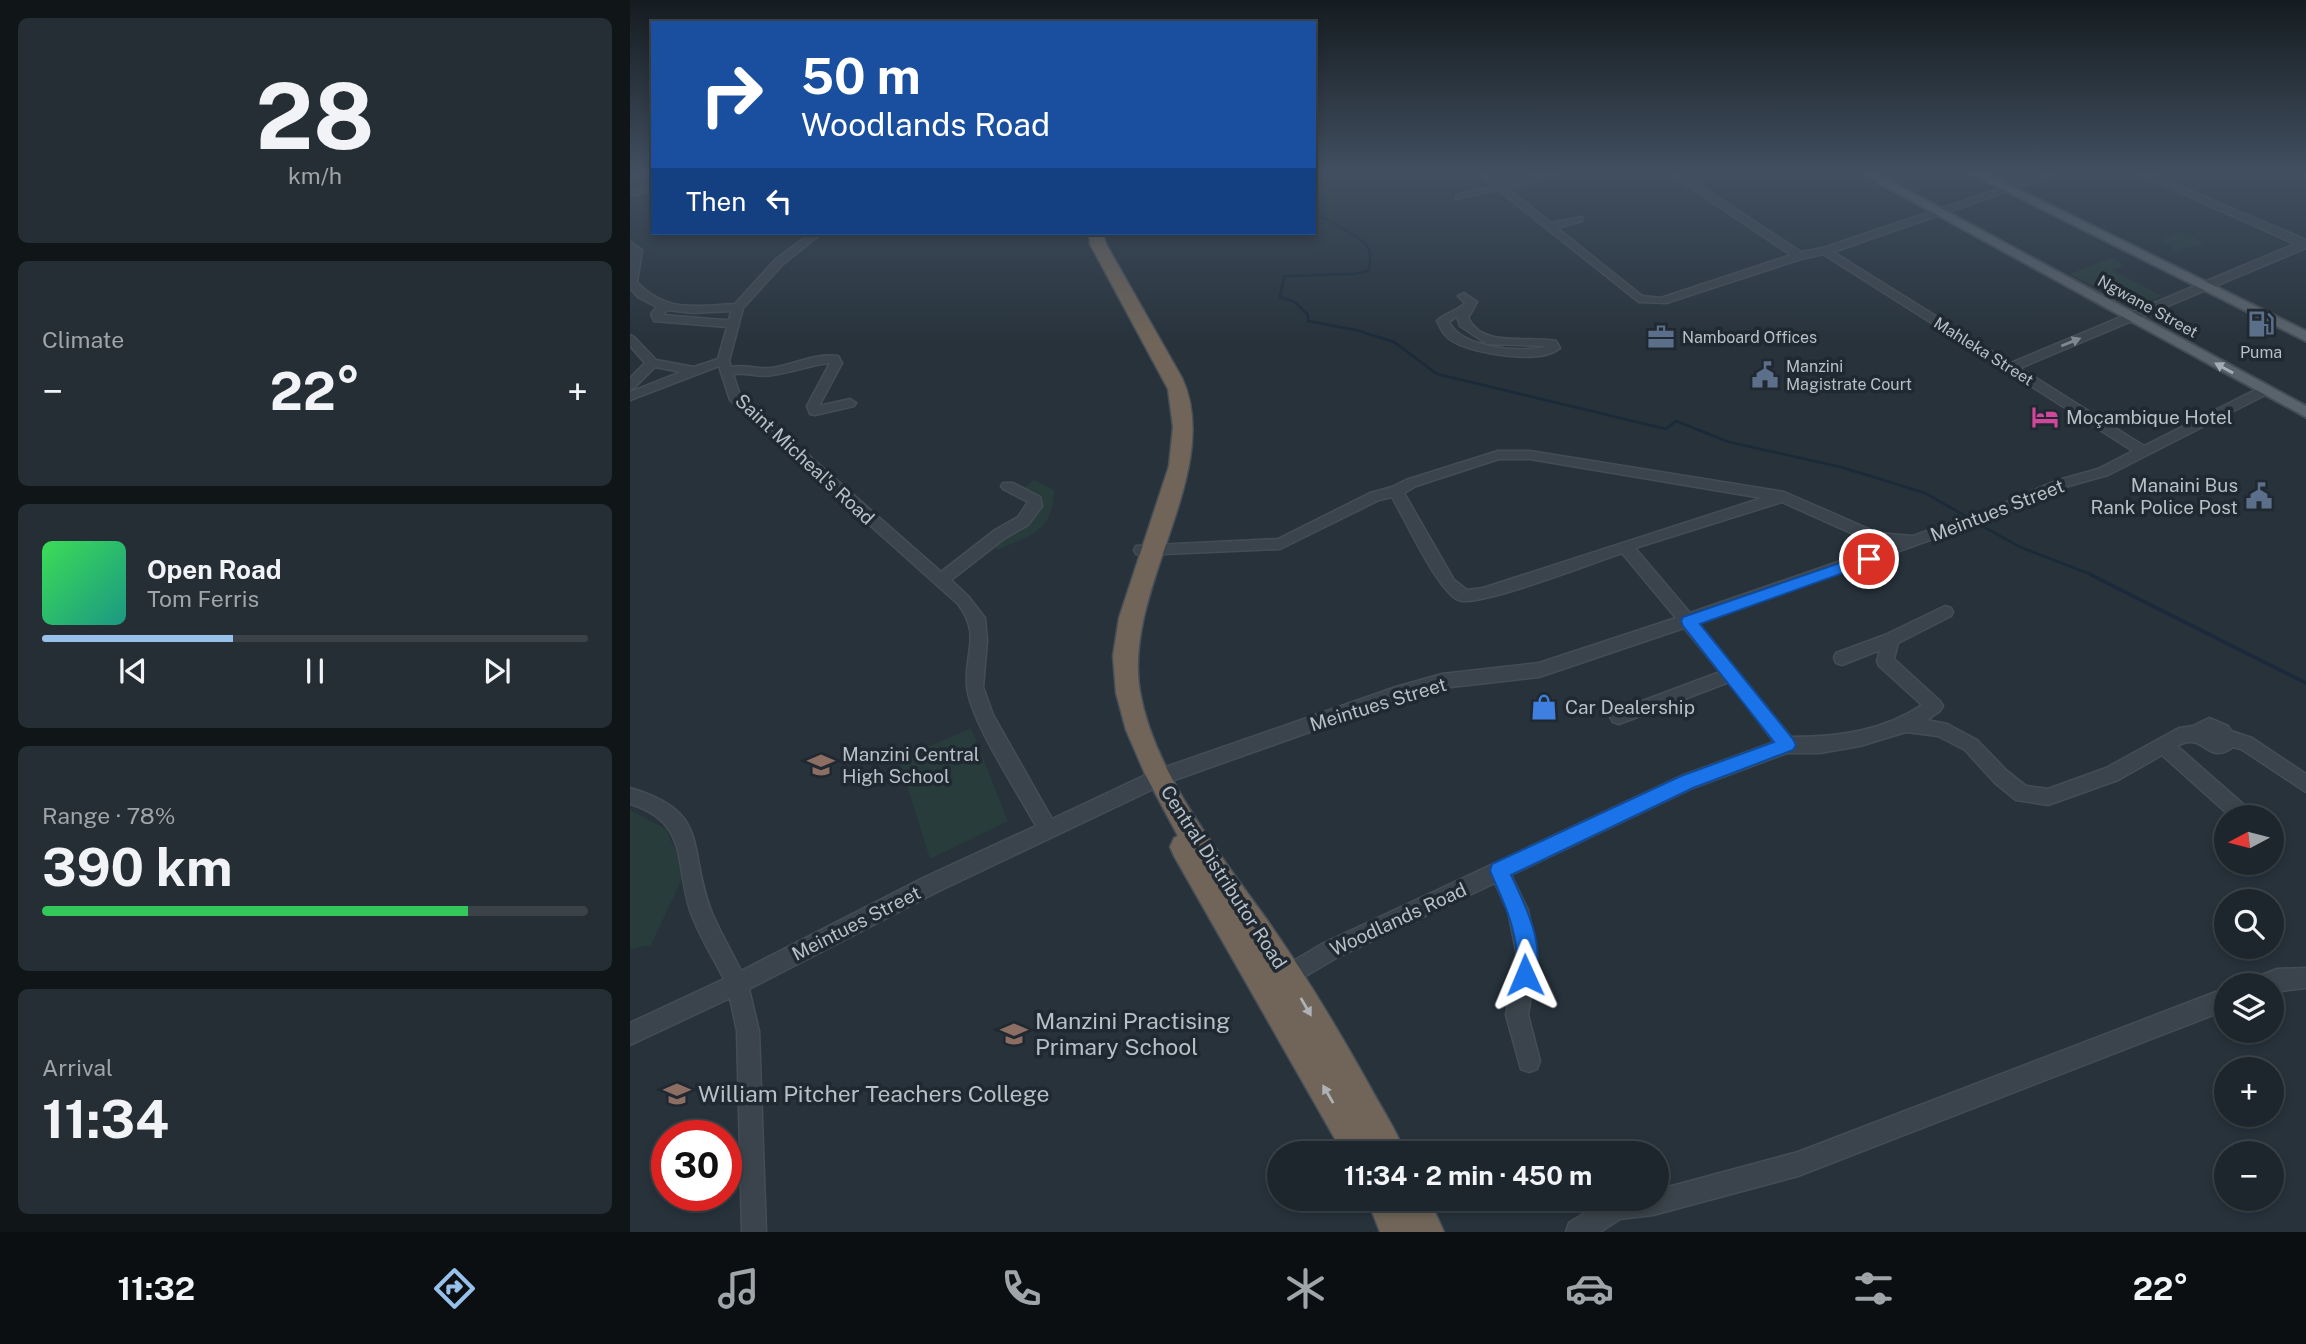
<!DOCTYPE html>
<meta charset="utf-8">
<style>
:root{--surface:#1d262c;--page:#252e34;--text:#f1f3f6;--muted:#a0a5a9;--line:#3b4348;--accent:#97c1eb}
body{margin:0;font-family:"Public Sans",sans-serif;background:var(--page);color:var(--text);height:100vh;display:flex;flex-direction:column;font-size:26px;white-space:nowrap}
*{box-sizing:border-box;margin:0}
p{font-size:23px;color:var(--muted)}
.icon{flex:none;width:38px;height:38px;fill:none;stroke:currentColor;stroke-width:2;stroke-linecap:round;stroke-linejoin:round}
.map{position:relative;flex:1;overflow:hidden}
.panel{display:flex;flex-direction:column;gap:18px;padding:18px;background:#101518;width:630px}
.panel>*{flex:none}
.top-card{position:absolute;left:21px;top:21px;width:665px;height:214px;border-radius:0px;box-shadow:0 4px 10px #0003,0 0 0 2px var(--line);background:#1a4fa0;color:#fff;overflow:hidden}
.needle{width:46px;rotate:263deg}
.buttons{position:absolute;left:1584px;top:805px;display:grid;gap:14px}
.buttons a{display:grid;place-items:center;width:70px;height:70px;border-radius:50%;background:var(--surface);box-shadow:0 4px 10px #0003,0 0 0 2px var(--line);font-size:35px}
.speed{position:absolute;left:21px;top:1120px;display:flex;gap:14px;font-size:35px;font-weight:700;text-align:center}
.speed>*{display:grid;place-content:center;width:91px;height:91px;border-radius:50%;background:var(--surface);box-shadow:0 4px 10px #0003,0 0 0 2px var(--line);line-height:1}
.speed .limit{border:10px solid #d22;background:#fff;color:#111}
.pin{position:absolute;display:grid;place-items:center;width:60px;height:60px;color:#fff;margin:-30px;border:4px solid #fff;border-radius:50%;box-shadow:0 2px 7px #0007}
.me{position:absolute;width:77px;margin:-38px;rotate:359deg;stroke-linejoin:round;filter:drop-shadow(0 0 5px #0008)}
.turn{display:flex;align-items:center;gap:24px;height:147px;padding:0 35px;font-size:32px}
.turn .icon{width:91px;height:91px;stroke-width:2.5}
.turn b{display:block;font-size:49px;line-height:60px}
.then{display:flex;align-items:center;height:66px;padding:0 35px;background:#0003;gap:14px;font-size:26px}
.big{font-size:52px;font-weight:700;line-height:1.1}
.panel .tile{flex:1;display:flex;flex-direction:column;justify-content:center;gap:10px;min-width:0;padding:0 24px;border-radius:10px;background:var(--page)}
.panel .dial{align-items:center;gap:0}
.dial b{font-size:91px;line-height:1}
.song{display:flex;align-items:center;gap:21px}
.cover{width:84px;height:84px;border-radius:10px;background:linear-gradient(135deg,hsl(130 70% 55%),hsl(170 70% 35%))}
.played{height:7px;border-radius:4px;background:linear-gradient(90deg,var(--accent) 35%,var(--line) 35%)}
.keys{display:flex;justify-content:space-around;direction:ltr}
.heat{display:flex;justify-content:space-between;align-items:center;font-size:38px;direction:ltr}
.charge{height:10px;border-radius:5px;background:linear-gradient(90deg,#34c759 78%,var(--line) 0)}
.trip{position:absolute;left:637px;top:1141px;width:402px;height:70px;border-radius:35px;background:var(--surface);box-shadow:0 4px 10px #0003,0 0 0 2px var(--line);font-weight:700;line-height:70px;text-align:center}
.dock{display:flex;height:112px;justify-content:space-around;align-items:center;background:#0c0f12;color:var(--muted)}
.dock .icon{width:49px;height:49px}
.dock .active{color:var(--accent)}
.dock b{font-size:32px;color:var(--text)}
main{display:flex;flex:1;min-height:0}
.map>svg:first-child{display:block}
.green{fill:#293c3c}
.lines{fill:none;stroke-linecap:round;stroke-linejoin:round}
.stream-far1{stroke:#1b2a38;stroke-width:2.5}
.stream{stroke:#1b2a38;stroke-width:3.5}
.minor-casing{stroke:#444d55;stroke-width:3}
.major-casing{stroke:#444d55;stroke-width:4}
.highway-casing{stroke:#464f57;stroke-width:3}
.minor{fill:#3b444c;fill-rule:evenodd}
.major{fill:#59636b;fill-rule:evenodd}
.highway{fill:#716559;fill-rule:evenodd}
.oneway{fill:#7f8890}
.oneway2{fill:#a4adb5}
.oneway3{fill:#acb2b6}
.route{fill:#1a73e8;stroke:#114b97;stroke-width:2}
.labels{text-anchor:middle;stroke-width:7;stroke-linejoin:round;paint-order:stroke}
.far-street-label{font-size:16px;fill:#b7bfc7;stroke:#202931}
.far-poi-label{font-size:16px;fill:#b7bfc7;stroke:#202931;text-anchor:start}
.poi-label{font-size:19px;fill:#b7bfc7;stroke:#202931;text-anchor:start}
.street-label{font-size:19px;fill:#b7bfc7;stroke:#202931}
.near-poi-label{font-size:23px;fill:#b7bfc7;stroke:#202931;text-anchor:start}
</style>
<main>
<section class="panel">
<div class="tile dial"><b>28</b><p>km/h</p></div>
<div class="tile"><p>Climate</p>
<div class="heat"><a>−</a><b class="big">22°</b><a>+</a></div>
</div>
<div class="tile">
<div class="song"><i class="cover"></i><div><b>Open Road</b><p>Tom Ferris</p></div></div>
<div class="played"></div>
<div class="keys"><svg class="icon" aria-label="previous" viewBox="0 0 24 24"><path d="M18 5L8 12l10 7zM5 5v14"/></svg><svg class="icon" aria-label="pause" viewBox="0 0 24 24"><path d="M8 5v14M16 5v14"/></svg><svg class="icon" aria-label="next" viewBox="0 0 24 24"><path d="M6 5l10 7-10 7zM19 5v14"/></svg></div>
</div>
<div class="tile"><p>Range · 78%</p><b class="big">390 km</b><div class="charge"></div></div>
<div class="tile"><p>Arrival</p><b class="big">11:34</b></div>
</section>
<div class="map">
<svg width="1676" height="1232" viewBox="0 0 1676 1232">
<rect width="100%" height="100%" fill="#27323b"/>
<path class="green" d="M 1552,231 L 1575,242 L 1543,254 L 1541,247 L 1530,240 Z
M 1481,258 L 1494,265 L 1482,270 L 1532,296 L 1502,307 L 1440,274 Z
M 404,480 L 424,490 C 423,533 401,534 368,550 L 363,545 L 410,512 L 406,495 L 394,488 Z
M 341,728 L 378,821 L 300,859 L 269,760 Z
M 0,810 L 36,829 L 55,872 L 21,945 L 0,949 Z"/>
<g class="lines">
<path class="stream-far1" d="M 684,215 C 693,216 734,239 738,248 C 742,256 740,263 738,271 L 723,274 L 654,276 L 650,297 L 665,302 L 678,315 L 678,321 L 726,330 L 764,342 L 807,374 L 1036,429 L 1046,421 L 1099,442 L 1211,467 L 1295,493 L 1339,518
M 1345,522 L 1390,547 L 1465,576"/>
<path class="stream" d="M 1461,575 L 1676,683"/>
<g class="minor-casing">
<path id="minor" d="M 23,171 L 23,174 L 0,178 L 0,172 Z
M 846,171 L 856,171 L 872,184 L 923,171 L 940,171 L 877,188 L 921,223 L 952,217 L 952,221 L 927,228 L 1012,296 L 1031,298 L 1161,255 L 1036,171 L 1047,171 L 1171,252 L 1193,248 L 1422,171 L 1436,171 L 1203,252 L 1381,363 L 1665,244 L 1502,171 L 1514,171 L 1676,240 L 1676,248 L 1390,368 L 1514,446 L 1631,387 L 1639,387 L 1639,393 L 1478,475 L 1435,487 L 1378,512 L 1068,623 L 1161,737 C 1208,737 1253,731 1292,705 L 1249,666 L 1247,661 L 1250,650 L 1212,665 L 1206,663 L 1204,658 L 1206,653 L 1255,635 L 1315,606 L 1321,608 L 1323,612 L 1321,616 L 1268,643 L 1264,659 L 1310,701 L 1313,706 L 1310,711 L 1297,720 L 1317,724 L 1347,740 L 1377,771 L 1396,786 L 1418,789 L 1476,768 L 1549,728 L 1563,726 L 1579,718 L 1598,726 L 1601,731 L 1622,738 L 1676,774 L 1676,792 L 1611,749 L 1603,747 C 1576,767 1575,730 1547,746 L 1621,811 L 1623,817 L 1601,817 L 1532,755 L 1488,780 L 1418,805 L 1386,800 L 1365,783 L 1335,750 L 1308,736 L 1276,732 L 1230,746 L 1190,753 L 1157,753 L 1063,788 L 881,875 L 898,910 L 907,956 L 898,1015 L 910,1061 L 907,1069 L 899,1072 L 891,1069 L 876,1015 L 887,956 L 878,911 L 865,883 L 706,958 L 664,983 L 657,986 L 650,983 L 647,976 L 650,969 L 692,944 L 1051,776 L 1144,742 L 1099,682 L 989,724 L 983,722 L 980,717 L 983,712 L 1090,672 L 1054,628 L 909,677 L 812,688 L 767,701 L 536,783 L 309,891 L 119,989 L 129,1031 L 136,1232 L 112,1232 L 107,1031 L 100,998 L 0,1045 L 0,1023 L 94,979 C 83,957 68,934 60,910 C 45,863 59,822 0,804 L 0,788 C 81,812 57,845 80,908 C 88,929 101,950 111,971 L 295,877 L 406,826 C 389,794 339,719 337,686 C 334,652 352,636 328,604 L 100,400 L 89,366 L 0,400 L 0,392 L 51,372 L 25,367 L 4,388 L 0,389 L 0,378 L 15,363 L 0,346 L 0,335 L 4,337 L 26,360 L 64,367 L 88,359 L 97,327 L 24,321 L 21,314 L 27,307 L 8,297 L 0,288 L 0,242 L 12,250 L 7,282 C 36,313 66,306 105,304 L 145,260 L 181,233 L 192,233 L 153,264 L 113,308 L 99,361 L 101,367 C 116,364 127,370 141,368 C 164,365 184,353 208,356 L 212,363 L 189,406 L 220,399 L 226,403 L 224,406 L 185,415 L 180,414 L 177,406 L 200,363 C 180,365 163,372 143,375 C 129,378 117,372 103,374 L 110,395 L 311,572 L 365,530 L 388,517 L 398,502 L 373,489 L 371,486 L 373,483 L 383,483 L 410,497 L 412,506 L 398,525 L 375,538 L 321,580 L 338,596 L 355,618 L 357,641 L 353,687 L 363,715 L 422,819 L 524,771 L 766,687 L 812,674 L 909,663 L 1046,618 L 992,553 C 968,561 845,609 828,600 C 806,588 776,521 762,497 L 749,500 L 650,549 L 511,555 L 506,554 L 504,550 L 506,546 L 648,539 L 740,493 L 762,487 L 776,480 L 868,451 L 900,451 L 1154,492 L 1248,533 L 1283,536 L 1368,506 L 1425,481 L 1468,469 L 1503,451 L 1193,254 L 1171,259 L 1036,303 L 1009,302 L 868,190 L 826,199 L 826,195 L 863,186 ZM 37,310 L 63,313 L 101,311 L 99,320 L 93,320 L 33,315 ZM 869,459 L 900,459 L 1132,498 L 853,588 L 837,590 L 824,580 L 774,493 L 786,486 ZM 1152,502 L 1241,542 L 1260,544 L 1060,613 L 1005,548 Z
M 1665,171 L 1676,171 L 1676,177 Z
M 23,185 L 23,191 L 0,196 L 0,190 Z
M 834,293 L 847,302 L 838,318 C 853,349 899,335 926,341 L 930,348 C 910,365 846,354 824,342 C 815,337 811,330 807,321 C 815,313 828,311 835,303 L 828,296 ZM 827,316 L 830,326 L 857,344 L 917,346 C 892,354 831,348 819,322 Z
M 1676,968 L 1676,988 L 1642,992 L 1642,985 L 1620,985 L 1624,978 L 1647,969 Z
M 1596,988 L 1596,1010 L 1168,1176 L 1023,1215 L 990,1219 L 970,1232 L 936,1232 L 939,1223 L 977,1199 L 1027,1199 L 1027,1190 L 1168,1152 Z"/>
</g>
<g class="major-casing">
<path id="major" d="M 1227,171 L 1242,171 L 1676,406 L 1676,417 Z
M 1336,171 L 1351,171 L 1676,331 L 1676,341 Z"/>
</g>
<g class="highway-casing">
<path id="highway" d="M 459,233 L 473,233 L 476,244 L 552,378 C 595,471 492,589 510,692 C 524,771 586,849 632,913 C 671,967 705,1024 738,1083 C 750,1106 766,1129 775,1153 L 713,1153 L 544,856 L 540,847 L 544,838 L 548,836 L 515,774 L 496,730 L 486,693 L 483,656 L 489,618 L 539,466 L 543,427 L 538,389 L 460,244 Z
M 737,1199 L 799,1199 L 814,1232 L 750,1232 Z"/>
</g>
<use href="#minor" class="minor"/>
<use href="#major" class="major"/>
<use href="#highway" class="highway"/>
</g>
<defs><path id="oneway-solid" d="M-6-.8H1V-3.2L6.5 0L1 3.2V.8H-6Z" transform="scale(1.75)"/></defs>
<use class="oneway" href="#oneway-solid" transform="translate(1441 342) rotate(-22)"/>
<use class="oneway2" href="#oneway-solid" transform="translate(1594 368) rotate(-151)"/>
<g class="oneway3">
<use href="#oneway-solid" transform="translate(676 1007) rotate(60)"/>
<use href="#oneway-solid" transform="translate(698 1094) rotate(-120)"/>
</g>
<linearGradient id="sky" x2="0" y2="1"><stop stop-color="#151c20"/><stop offset="0.5" stop-color="#414f60"/><stop offset="1" stop-color="#414f60" stop-opacity="0"/></linearGradient>
<rect width="1676" height="344" fill="url(#sky)"/>
<path class="route" d="M 1239,553 L 1247,559 L 1244,562 L 1070,624 L 1163,739 L 1166,745 L 1163,750 L 1063,788 L 881,875 C 896,906 917,948 903,982 L 895,985 L 888,982 C 884,972 887,965 887,955 C 885,925 872,898 860,871 L 862,864 L 1051,776 L 1144,742 L 1053,626 L 1051,621 L 1053,617 Z"/>
<defs>
<g id="fuel-bare" transform="scale(2.1)"><path d="M-5.5-6h7V0h2V4h1.3V-2.5L3-4.5l.8-.8L6-3V5H2.5V1h-1V6h-7ZM-4.2-4.7v3.2H.2V-4.7Z" fill="#5c6f8a" stroke="#202931" stroke-width="2.5" paint-order="stroke"/></g>
<g id="office-bare" transform="scale(2.1)"><path d="M-6-3h4V-5.5h4V-3h4V5H-6ZM-1-4.5V-3h2v-1.5ZM-6 0V1H6V0Z" fill="#5c6f8a" stroke="#202931" stroke-width="2.5" paint-order="stroke"/></g>
<g id="civic-bare" transform="scale(2.1)"><path d="M-.6-6.5H3V-4.5H.6V-3L4-1V1h2V6H-6V1h2V-1L-.6-3ZM-1.2 2.5V6h2.4V2.5Z" fill="#5c6f8a" stroke="#202931" stroke-width="2.5" paint-order="stroke"/></g>
<g id="hotel-bare" transform="scale(2.1)"><path d="M-6-4.5h1.5V1H6V5H4.5V3h-9V5H-6ZM-4 0a1.8 1.8 0 1 1 3.6 0ZM.5 0V-2.5h3Q6-2.5 6 0Z" fill="#d1479c" stroke="#202931" stroke-width="2.5" paint-order="stroke"/></g>
<g id="shop-bare" transform="scale(2.1)"><path d="M-5-2.5h2.3a2.7 3.5 0 0 1 5.4 0H5L5.5 6h-11ZM-1.5-2.5h3a1.5 2.3 0 0 0-3 0Z" fill="#3f7fe0" stroke="#202931" stroke-width="2.5" paint-order="stroke"/></g>
<g id="school-bare" transform="scale(2.1)"><path d="M0-5L7-2L0 1L-7-2ZM-4 1L0 2.5L4 1V4Q0 6-4 4Z" fill="#8d6e63" stroke="#202931" stroke-width="2.5" paint-order="stroke"/></g>
</defs>
<g fill-rule="evenodd">
<use href="#fuel-bare" x="1631" y="324"/>
<use href="#office-bare" x="1031" y="337"/>
<use href="#civic-bare" x="1135" y="375"/>
<use href="#hotel-bare" x="1415" y="417"/>
<use href="#civic-bare" x="1629" y="496"/>
<use href="#shop-bare" x="914" y="707"/>
<use href="#school-bare" x="191" y="765"/>
<use href="#school-bare" x="384" y="1034"/>
<use href="#school-bare" x="47" y="1094"/>
</g>
<g class="labels">
<g class="far-street-label">
<text transform="translate(1518 306) rotate(29)" y="6">Ngwane Street</text>
<text transform="translate(1354 351) rotate(32)" y="6">Mahleka Street</text>
</g>
<g class="far-poi-label">
<text x="1052" y="343">Namboard Offices</text>
<text x="1631" y="358" text-anchor="middle">Puma</text>
<text x="1156" y="372">Manzini<tspan x="1156" dy="18">Magistrate Court</tspan></text>
</g>
<g class="poi-label">
<text x="1436" y="424">Moçambique Hotel</text>
<text x="1608" y="492" text-anchor="end">Manaini Bus<tspan x="1608" dy="22">Rank Police Post</tspan></text>
<text x="935" y="714">Car Dealership</text>
<text x="212" y="761">Manzini Central<tspan x="212" dy="22">High School</tspan></text>
</g>
<g class="street-label">
<text transform="translate(175 459) rotate(43)" y="7">Saint Micheal's Road</text>
<text transform="translate(1367 510) rotate(-21)" y="7">Meintues Street</text>
<text transform="translate(748 704) rotate(-17)" y="7">Meintues Street</text>
<text transform="translate(594 877) rotate(57)" y="7">Central Distributor Road</text>
<text transform="translate(768 919) rotate(-25)" y="7">Woodlands Road</text>
<text transform="translate(226 923) rotate(-27)" y="7">Meintues Street</text>
</g>
<g class="near-poi-label">
<text x="405" y="1029">Manzini Practising<tspan x="405" dy="26">Primary School</tspan></text>
<text x="68" y="1102">William Pitcher Teachers College</text>
</g>
</g>
</svg>
<div class="buttons">
<a><svg class="needle" viewBox="-14 -14 28 28"><path d="M0-13l5 13h-10z" fill="#e53935"/><path d="M0 13l5-13h-10z" fill="#a0a5a9"/></svg></a>
<a><svg class="icon" aria-label="search" viewBox="0 0 24 24"><circle cx="10" cy="10" r="6"/><path d="M15 15l6 6"/></svg></a>
<a><svg class="icon" aria-label="layers" viewBox="0 0 24 24"><path d="M12 4l9 5-9 5-9-5zM3 14l9 5 9-5"/></svg></a>
<a>+</a>
<a>−</a>
</div>
<div class="speed"><div class="limit">30</div></div>
<div class="pin" style="left:1239px;top:559px;background:#d93025"><svg class="icon" aria-label="arrive" viewBox="0 0 24 24"><path d="M6 21V4h12l-3 4 3 4H6"/></svg></div>
<svg class="me" style="left:895px;top:975px" viewBox="-20 -20 40 40"><path d="M0-17L14 15 0 8-14 15z" fill="#1a73e8" stroke="#fff" stroke-width="4"/></svg>
<div class="trip">11:34 · 2 min · 450 m</div>
<div class="top-card">
<div class="turn"><svg class="icon" aria-label="right" viewBox="0 0 24 24"><path d="M7 20v-9h11M14 6l5 5-5 5"/></svg><div><b>50 m</b>Woodlands Road</div></div>
<div class="then">Then<svg class="icon" aria-label="left" viewBox="0 0 24 24"><path d="M17 20v-9H6M10 6l-5 5 5 5"/></svg></div>
</div>
</div>
</main>
<nav class="dock">
<b>11:32</b>
<svg class="icon active" aria-label="directions" viewBox="0 0 24 24"><path d="M12 3l9 9-9 9-9-9zM9 14v-3h6M13 9l2 2-2 2"/></svg>
<svg class="icon" aria-label="music" viewBox="0 0 24 24"><path d="M9 18V5l10-2v13"/><circle cx="6" cy="18" r="3"/><circle cx="16" cy="16" r="3"/></svg>
<svg class="icon" aria-label="phone" viewBox="0 0 24 24"><path d="M5 4h4l2 5-3 2q2 4 5 5l2-3 5 2v4C11 20 4 13 5 4z"/></svg>
<svg class="icon" aria-label="climate" viewBox="0 0 24 24"><path d="M12 3v18M4 7l16 10M4 17L20 7"/></svg>
<svg class="icon" aria-label="car" viewBox="0 0 24 24"><path d="M5 17H2v-5l4-1 3-4h7l3 4 3 1v5h-3M9 17h6M6 11h13"/><circle cx="7" cy="17" r="2"/><circle cx="17" cy="17" r="2"/></svg>
<svg class="icon" aria-label="filters" viewBox="0 0 24 24"><path d="M4 7h16M4 17h16"/><circle cx="9" cy="7" r="2"/><circle cx="15" cy="17" r="2"/></svg>
<b>22°</b>
</nav>
